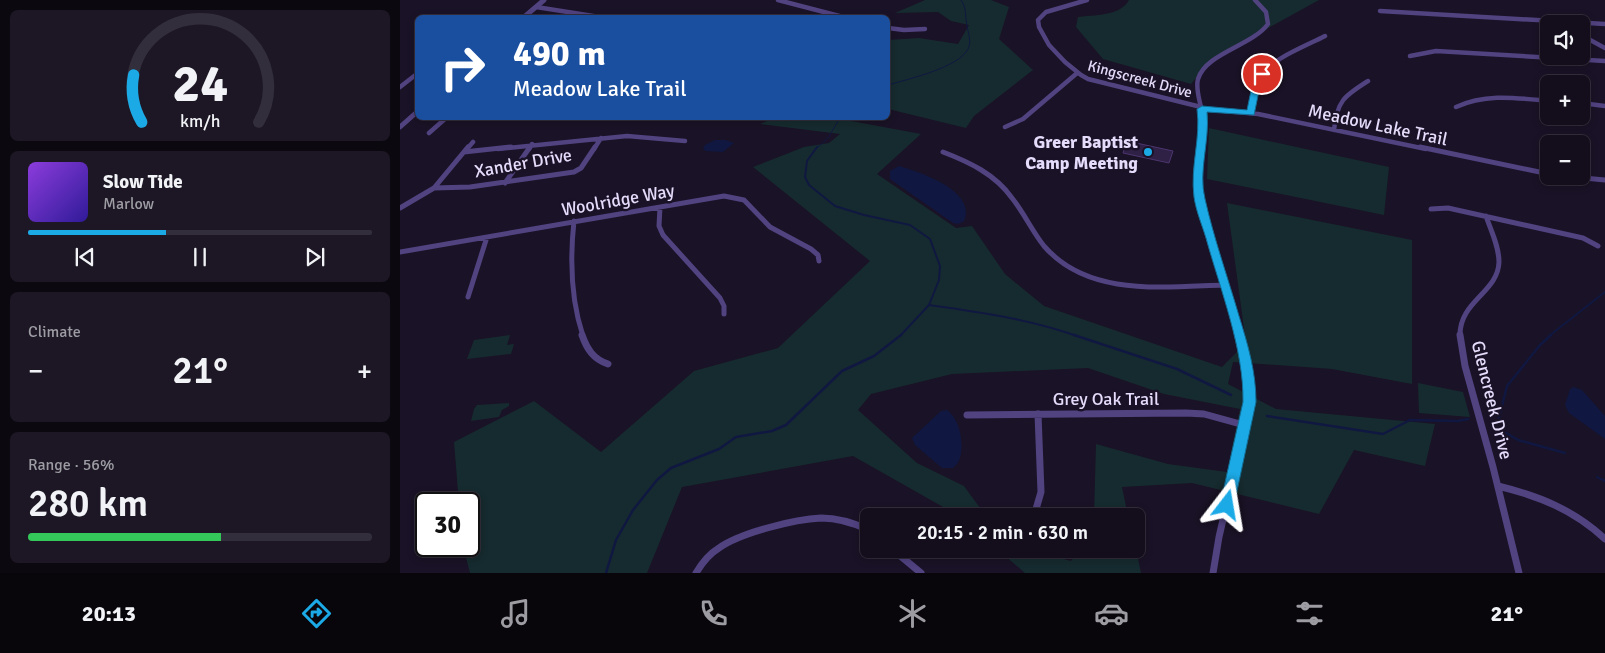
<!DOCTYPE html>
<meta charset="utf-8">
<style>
:root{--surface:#140e1c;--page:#1d1725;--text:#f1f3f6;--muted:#9d9ca3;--line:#332e3b;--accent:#1caae7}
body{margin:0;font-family:Signika,sans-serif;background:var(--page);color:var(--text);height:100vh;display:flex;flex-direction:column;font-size:19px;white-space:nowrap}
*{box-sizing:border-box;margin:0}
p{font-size:16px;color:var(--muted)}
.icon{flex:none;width:28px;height:28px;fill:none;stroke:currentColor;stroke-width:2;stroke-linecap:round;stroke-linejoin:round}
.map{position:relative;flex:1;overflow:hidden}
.side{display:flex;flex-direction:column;gap:10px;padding:10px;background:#0b080f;width:400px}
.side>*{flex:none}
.hud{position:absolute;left:15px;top:15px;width:475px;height:105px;border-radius:8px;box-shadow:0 2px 8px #0003,0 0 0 1px var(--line);background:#1a4fa0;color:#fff;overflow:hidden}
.buttons{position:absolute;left:1140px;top:15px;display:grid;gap:10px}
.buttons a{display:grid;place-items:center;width:50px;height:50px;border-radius:8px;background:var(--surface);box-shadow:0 2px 8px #0003,0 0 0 1px var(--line);font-size:25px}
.speed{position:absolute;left:15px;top:492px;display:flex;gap:10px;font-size:25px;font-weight:700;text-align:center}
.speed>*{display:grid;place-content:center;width:65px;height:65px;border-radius:50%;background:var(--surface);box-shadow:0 2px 8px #0003,0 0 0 1px var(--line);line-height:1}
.speed .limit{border:2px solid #111;border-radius:8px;background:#fff;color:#111}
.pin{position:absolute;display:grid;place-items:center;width:42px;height:42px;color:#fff;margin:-21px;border:2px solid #fff;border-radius:50%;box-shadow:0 1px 5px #0007}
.me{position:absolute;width:55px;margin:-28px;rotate:14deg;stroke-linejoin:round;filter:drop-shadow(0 0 4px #0008)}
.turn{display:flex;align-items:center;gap:18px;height:105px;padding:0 15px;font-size:22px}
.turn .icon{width:65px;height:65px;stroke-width:2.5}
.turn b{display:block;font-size:35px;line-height:42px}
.big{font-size:38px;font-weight:600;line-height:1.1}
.side .widget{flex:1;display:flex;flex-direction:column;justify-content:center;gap:8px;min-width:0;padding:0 18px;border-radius:8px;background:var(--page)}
.side .dial{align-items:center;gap:0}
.dial svg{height:130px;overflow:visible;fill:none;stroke:var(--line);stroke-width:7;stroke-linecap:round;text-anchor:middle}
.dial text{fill:var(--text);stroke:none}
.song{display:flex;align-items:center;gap:15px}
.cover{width:60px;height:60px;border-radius:8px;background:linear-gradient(135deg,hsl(270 70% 55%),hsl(250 70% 35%))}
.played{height:5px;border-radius:2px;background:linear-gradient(90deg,var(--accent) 40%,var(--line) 40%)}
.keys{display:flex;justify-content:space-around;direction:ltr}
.heat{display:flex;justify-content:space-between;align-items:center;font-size:28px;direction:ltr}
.charge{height:8px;border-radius:4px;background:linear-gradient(90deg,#34c759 56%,var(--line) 0)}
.trip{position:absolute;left:460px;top:508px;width:285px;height:50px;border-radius:8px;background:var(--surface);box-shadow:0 2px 8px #0003,0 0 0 1px var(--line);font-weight:600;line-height:50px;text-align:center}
.tab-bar{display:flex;height:80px;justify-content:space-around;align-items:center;background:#08060b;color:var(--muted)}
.tab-bar .icon{width:35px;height:35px}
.tab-bar .on{color:var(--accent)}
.tab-bar b{font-size:22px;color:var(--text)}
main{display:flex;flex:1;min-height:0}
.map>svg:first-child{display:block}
.green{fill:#162b2f}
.water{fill:#101841}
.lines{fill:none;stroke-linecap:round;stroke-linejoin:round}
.stream-far2{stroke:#101841;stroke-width:1}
.stream-far1{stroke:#101841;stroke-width:2}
.stream{stroke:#101841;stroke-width:2.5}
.building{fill:#2f2045;stroke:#4c356f}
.minor-far2{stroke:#514280;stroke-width:4.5}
.minor-far1{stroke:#514280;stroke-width:5}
.minor{stroke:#514280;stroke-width:7}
.tertiary{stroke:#514280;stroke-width:5}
.route{fill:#1caae7;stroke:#126e96}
.poi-dot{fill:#1caae7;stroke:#1a1226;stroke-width:2}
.labels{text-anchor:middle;stroke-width:5;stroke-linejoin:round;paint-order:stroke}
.far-street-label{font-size:15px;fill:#e5dbfb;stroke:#1a1226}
.street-label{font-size:18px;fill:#e5dbfb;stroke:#1a1226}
.poi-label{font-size:18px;font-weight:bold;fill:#e5dbfb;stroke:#1a1226;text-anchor:end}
</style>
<main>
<section class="side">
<div class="widget dial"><svg viewBox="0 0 100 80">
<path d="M14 69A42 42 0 1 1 86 69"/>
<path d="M14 69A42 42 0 0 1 9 40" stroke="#1caae7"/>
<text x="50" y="56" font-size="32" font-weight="700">24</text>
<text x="50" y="72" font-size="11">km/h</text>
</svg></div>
<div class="widget">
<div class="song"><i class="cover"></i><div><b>Slow Tide</b><p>Marlow</p></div></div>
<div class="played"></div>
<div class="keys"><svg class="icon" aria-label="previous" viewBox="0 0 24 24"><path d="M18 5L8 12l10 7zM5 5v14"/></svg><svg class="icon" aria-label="pause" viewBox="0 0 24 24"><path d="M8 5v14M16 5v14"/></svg><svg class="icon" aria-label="next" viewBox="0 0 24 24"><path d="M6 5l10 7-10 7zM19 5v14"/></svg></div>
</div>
<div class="widget"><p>Climate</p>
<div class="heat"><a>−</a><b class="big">21°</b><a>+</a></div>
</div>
<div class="widget"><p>Range · 56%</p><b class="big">280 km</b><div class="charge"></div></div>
</section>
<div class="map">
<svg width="1205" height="573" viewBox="0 0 1205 573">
<rect width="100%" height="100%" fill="#1a1226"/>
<path class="green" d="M 525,0 L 591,0 L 609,7 L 599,39 L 633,70 L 574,116 L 566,128 L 488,109 L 488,40 L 519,38 L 558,44 L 569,25 L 551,21 L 538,12 L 495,13 Z
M 729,0 L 919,0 L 812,59 L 791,84 L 703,59 L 676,27 L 678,17 C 693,15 721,16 729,0 Z
M 374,118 L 435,118 L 521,134 L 477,174 L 556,228 L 572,226 L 605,274 L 644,306 L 822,367 L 846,343 L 827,203 L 1012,240 L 1012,384 L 932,369 L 833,362 L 828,384 L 876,409 L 1035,424 L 1025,466 L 954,450 L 919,514 L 792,483 L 722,487 L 728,516 L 694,516 L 696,444 L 768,464 L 827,472 L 840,409 L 764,394 L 688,368 L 552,374 L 471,394 L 458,410 L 517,463 L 564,486 L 586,516 L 559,516 L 453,456 L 282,487 L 247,573 L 70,573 L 63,546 L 69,546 L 69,504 L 59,504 L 54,442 L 134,401 L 201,452 L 294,371 L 378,348 L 470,261 L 353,167 L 404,147 L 429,143 L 440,134 L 360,124 Z
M 809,128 L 989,167 L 984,215 L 807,179 Z
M 110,335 L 107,345 L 114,344 L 111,354 L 67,359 L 74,340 Z
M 1018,383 L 1063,392 L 1070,417 L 1019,413 Z
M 109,403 L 109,406 L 102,410 L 99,417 L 71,421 L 74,409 L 77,405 Z
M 597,549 L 627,549 L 671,561 L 679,549 L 736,549 L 741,573 L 625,573 Z"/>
<path class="water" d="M 315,140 L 325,140 L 334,143 L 323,152 L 306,151 L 303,149 L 305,145 Z
M 499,166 C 520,172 577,191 564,221 L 558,224 L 553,223 L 490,179 L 490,171 Z
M 1174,387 L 1182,390 L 1205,416 L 1205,439 L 1169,413 L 1165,405 L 1170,389 Z
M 547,410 C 560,419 564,443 560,458 C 559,462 556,465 553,468 L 542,468 L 515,445 L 512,438 L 541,411 Z"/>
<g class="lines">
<path class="stream-far2" d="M 488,85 C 508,79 558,68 568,49 C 572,42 568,33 567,26 C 565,17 567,8 561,0
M 416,149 L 428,138 L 440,118"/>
<path class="stream-far1" d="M 417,147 L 407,161 L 405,177 L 409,185 L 435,206 L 464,215 L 510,225 L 530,239 L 540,266 L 539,280 L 529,305 L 500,336
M 529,305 C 579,312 629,319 677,336
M 1149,336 L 1205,292"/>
<path class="stream" d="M 674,335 L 777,369 L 831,395
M 867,416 L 983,434 L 1010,420 L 1058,421 L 1068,419
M 1091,424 L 1118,440 L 1165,453
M 1095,426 L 1098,422 L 1107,386 L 1140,345 L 1151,335
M 1197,477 L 1205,481
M 206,573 L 216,540 L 233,510 L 257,480 L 271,468 L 319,449 L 336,437 L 372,431 L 386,425 L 442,371 L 474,356 L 501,335"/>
</g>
<path class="building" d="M 727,141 L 773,151 L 769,163 L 723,153 Z"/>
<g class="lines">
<path class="minor-far2" d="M 378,0 L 447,18
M 687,0 L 646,12 L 638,20 L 639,27 L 649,45 L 665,62 L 681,75 L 688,79 L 801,107
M 136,7 L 206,18
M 980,11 L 1205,24
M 488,28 L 504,30 L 525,29
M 1181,35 L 1205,48
M 1010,56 L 1036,51 L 1205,61
M 0,87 L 18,73
M 1143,100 L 1149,109
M 1181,103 L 1205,106
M 1056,107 C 1086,93 1117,98 1149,101
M 802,109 L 858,114 L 1026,149
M 851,113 C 853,102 853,88 859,78 C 870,59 906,46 925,36
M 1154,116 L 1156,121
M 605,127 L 623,119 L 676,74
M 934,130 C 937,101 944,96 968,81
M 29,133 L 46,118
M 67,149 L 73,142
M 98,149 L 227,136 L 285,141
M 129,149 L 132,144
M 194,149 L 201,138
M 801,149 C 803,137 804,125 802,113 C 801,103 795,90 798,79 C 806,53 852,46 868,24 L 866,12 L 855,0"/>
<path class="minor-far1" d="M 801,147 C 800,162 797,176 799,190 C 803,240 828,288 840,336
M 1020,147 L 1149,174
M 64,152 L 111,147
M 543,152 C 569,162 595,174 612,198 C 624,213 632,231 644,246 C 688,297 763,287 824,285
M 1163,176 L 1205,180
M 105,183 L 130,147
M 34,188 L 70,187 L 174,172 L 181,168 L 195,147
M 260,207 L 259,226 L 263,235 L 320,298 L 324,306 L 324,314
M 0,208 L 34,188 L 68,147
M 1031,209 L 1048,208 L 1183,238 L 1198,246
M 174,221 C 170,258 171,300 183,336
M 0,252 L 324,196 L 344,200 L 370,227 L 411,249 L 418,255 L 419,261
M 68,297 L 87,237
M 1060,336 C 1059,301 1098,293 1099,262 C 1099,246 1091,231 1086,216"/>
<path class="minor" d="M 182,335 C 187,349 193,359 208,364
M 1060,335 L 1065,366 L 1093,467 L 1119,573
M 567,415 L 786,413 L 804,414 L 844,425
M 1098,486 C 1139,496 1174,510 1205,539
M 634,516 L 641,492 L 638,414
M 492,549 L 521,573
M 296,573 C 302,563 309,554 319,548 C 340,533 395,519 421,518 C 438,518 454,523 469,530
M 813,573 L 819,537 L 850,402 L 848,376 L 840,335"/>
<path class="tertiary" d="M 123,18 L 144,0
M 0,127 L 18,111"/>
</g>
<path class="route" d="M 859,72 L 866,74 L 860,86 L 854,115 L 807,112 C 810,141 798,171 805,199 C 814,239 828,278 839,316 C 848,345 856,372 856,402 L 834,505 L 832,510 L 827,512 L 822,510 L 820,505 L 843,402 C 844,349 820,289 806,238 C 802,225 796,211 794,197 C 790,167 801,138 797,109 L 802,106 L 847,110 L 852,86 Z"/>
<circle class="poi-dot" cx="748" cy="152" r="5"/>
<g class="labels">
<g class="far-street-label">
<text transform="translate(740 79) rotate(15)" y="5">Kingscreek Drive</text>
</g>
<g class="street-label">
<text transform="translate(978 125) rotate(12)" y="6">Meadow Lake Trail</text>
<text transform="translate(123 163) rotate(-10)" y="6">Xander Drive</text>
<text transform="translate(218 200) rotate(-10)" y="6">Woolridge Way</text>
<text x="706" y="405">Grey Oak Trail</text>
<text transform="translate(1092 400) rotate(76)" y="6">Glencreek Drive</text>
</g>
<g class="poi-label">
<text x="738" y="148">Greer Baptist<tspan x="738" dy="21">Camp Meeting</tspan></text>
</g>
</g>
</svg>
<div class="buttons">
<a><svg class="icon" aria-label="sound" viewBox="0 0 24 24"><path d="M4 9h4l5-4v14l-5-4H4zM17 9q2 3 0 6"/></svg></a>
<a>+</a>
<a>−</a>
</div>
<div class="speed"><div class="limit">30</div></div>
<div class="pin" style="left:862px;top:74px;background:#d93025"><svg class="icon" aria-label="arrive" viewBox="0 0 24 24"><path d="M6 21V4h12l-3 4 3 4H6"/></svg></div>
<svg class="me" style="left:827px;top:505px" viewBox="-20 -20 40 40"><path d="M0-17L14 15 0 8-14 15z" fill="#1caae7" stroke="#fff" stroke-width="4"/></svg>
<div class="trip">20:15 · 2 min · 630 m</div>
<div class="hud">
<div class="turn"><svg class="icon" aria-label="right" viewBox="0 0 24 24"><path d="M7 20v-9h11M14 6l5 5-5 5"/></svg><div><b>490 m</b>Meadow Lake Trail</div></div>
</div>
</div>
</main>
<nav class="tab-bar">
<b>20:13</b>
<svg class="icon on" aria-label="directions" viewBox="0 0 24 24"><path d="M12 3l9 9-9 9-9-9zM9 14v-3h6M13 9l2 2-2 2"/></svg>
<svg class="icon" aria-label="music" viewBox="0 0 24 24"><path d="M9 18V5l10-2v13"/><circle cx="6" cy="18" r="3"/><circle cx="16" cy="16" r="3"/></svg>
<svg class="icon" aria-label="phone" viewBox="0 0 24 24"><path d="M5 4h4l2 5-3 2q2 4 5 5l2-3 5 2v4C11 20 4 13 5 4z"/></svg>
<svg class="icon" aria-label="climate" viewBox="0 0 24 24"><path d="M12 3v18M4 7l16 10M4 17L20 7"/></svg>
<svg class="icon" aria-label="car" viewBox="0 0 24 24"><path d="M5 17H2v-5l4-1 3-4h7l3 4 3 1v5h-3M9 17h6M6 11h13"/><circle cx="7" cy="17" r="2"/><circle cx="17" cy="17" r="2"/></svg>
<svg class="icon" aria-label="filters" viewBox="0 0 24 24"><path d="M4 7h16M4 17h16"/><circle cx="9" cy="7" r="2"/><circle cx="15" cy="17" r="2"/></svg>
<b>21°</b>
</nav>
